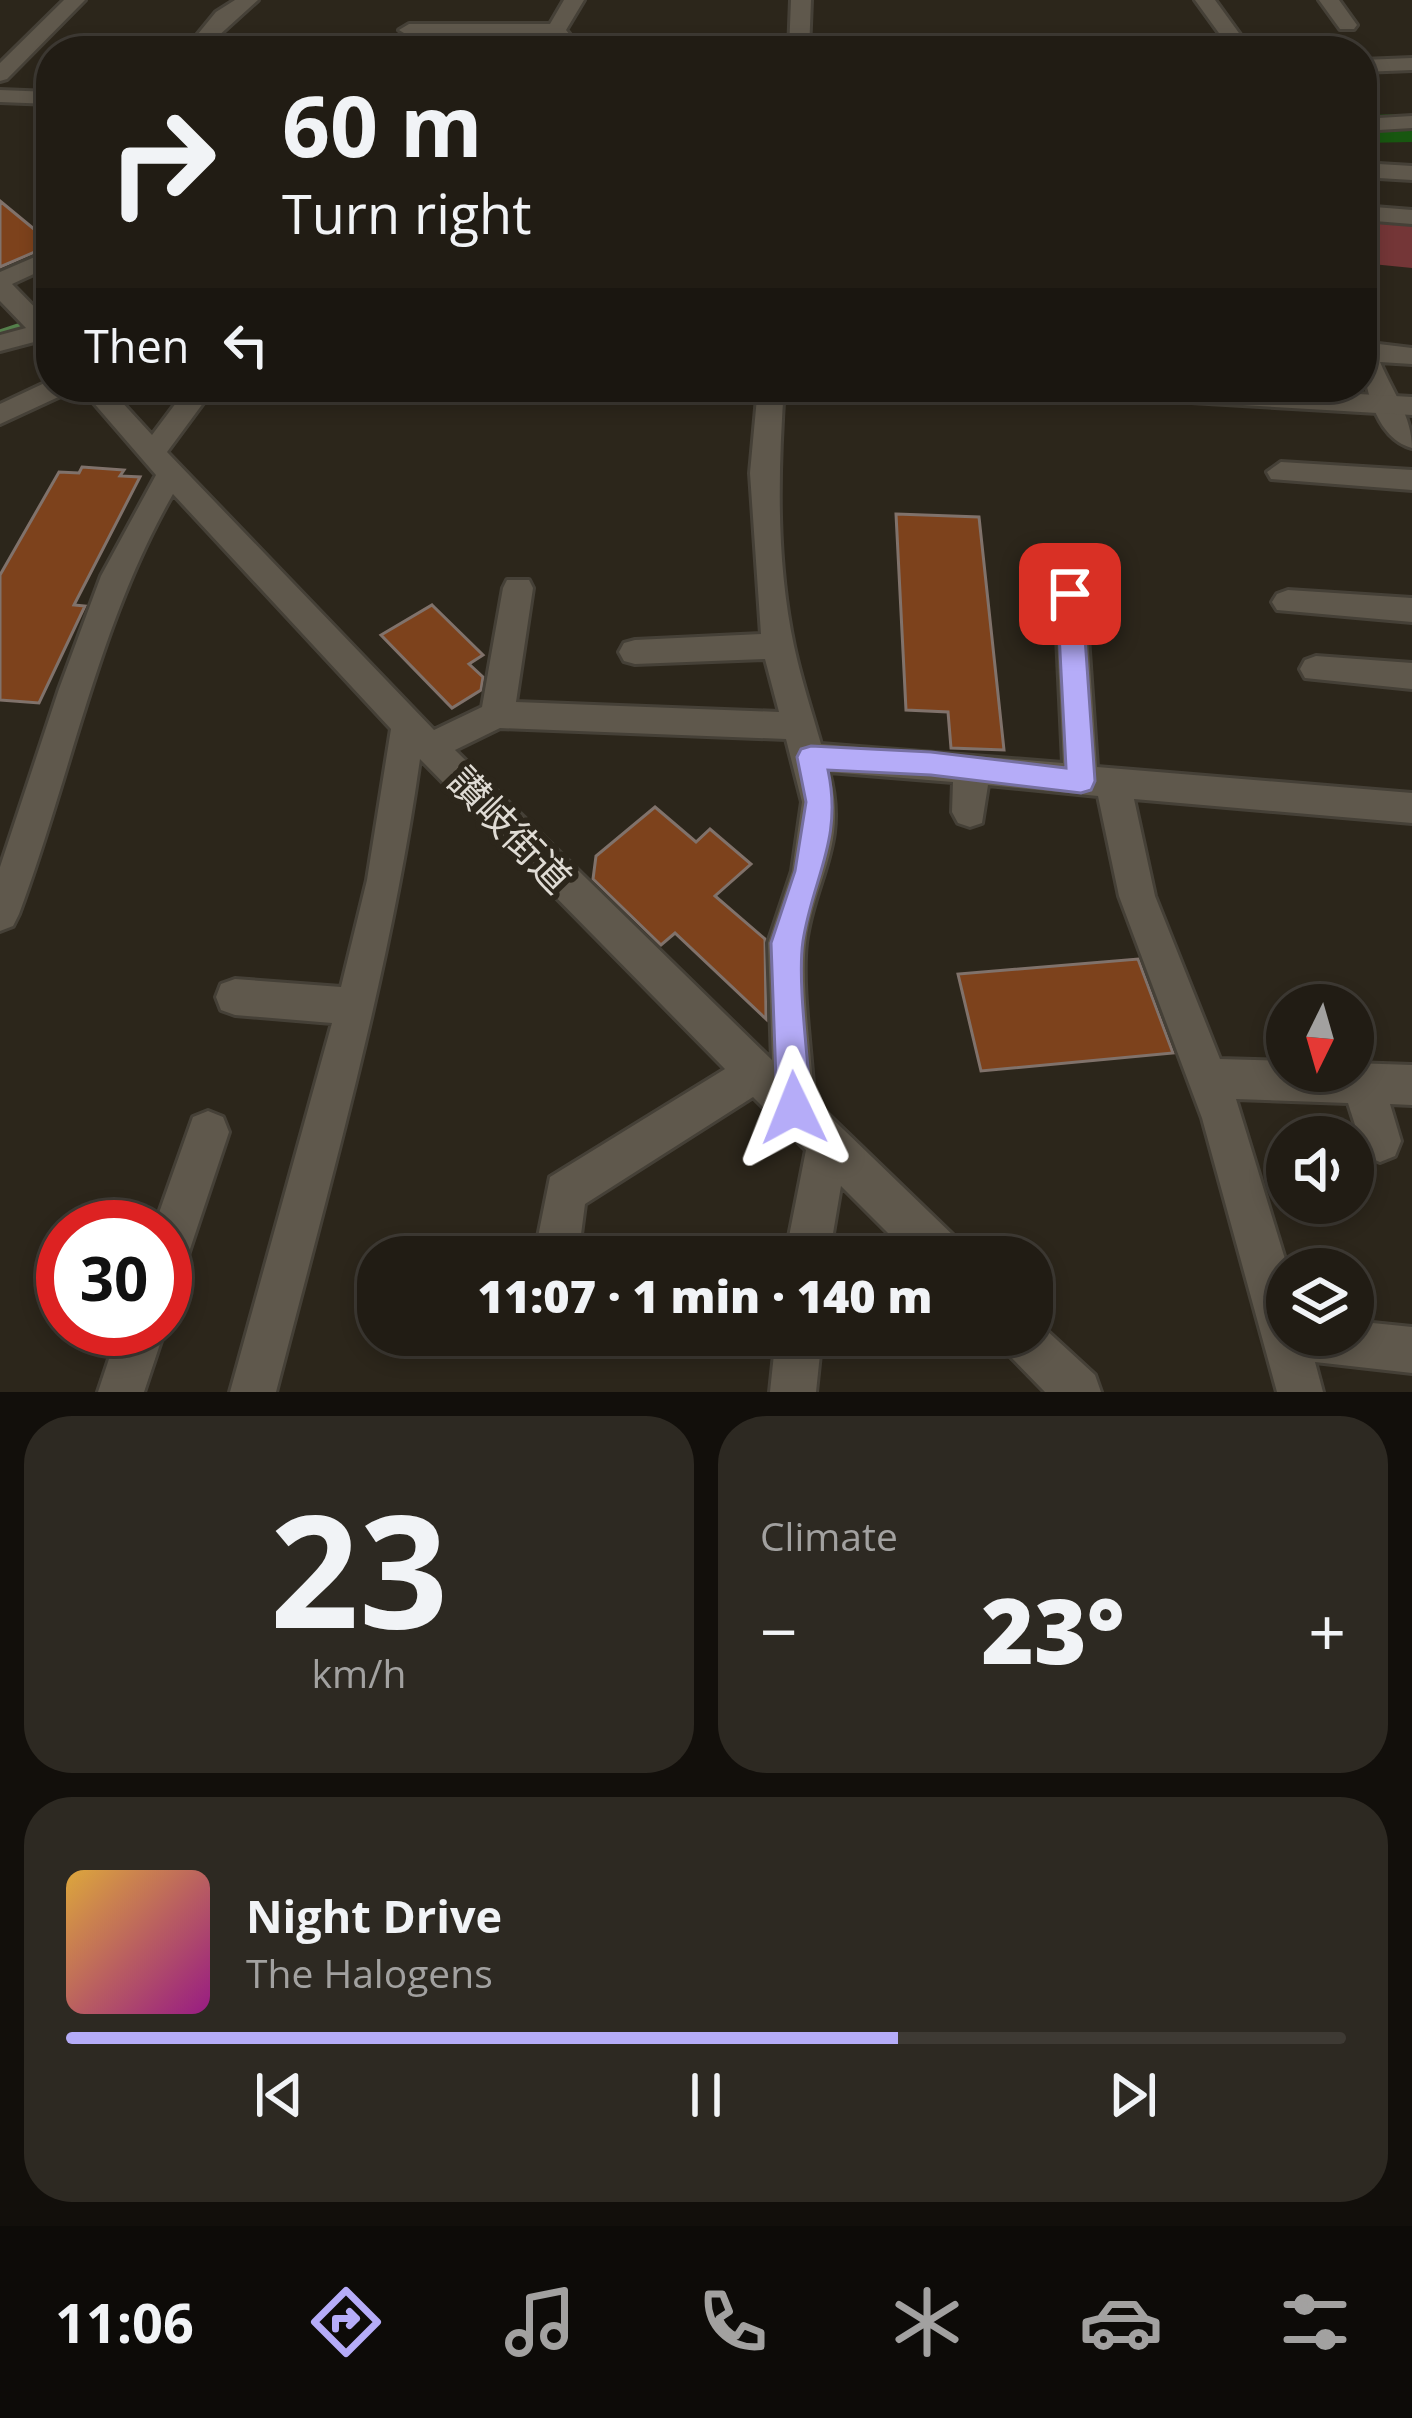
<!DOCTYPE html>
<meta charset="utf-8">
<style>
:root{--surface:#211c14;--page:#2d2922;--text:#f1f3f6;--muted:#a2a1a0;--line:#3e3a34;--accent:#b5acf8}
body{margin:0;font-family:"Open Sans","Noto Sans JP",sans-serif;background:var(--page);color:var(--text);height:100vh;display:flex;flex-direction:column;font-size:45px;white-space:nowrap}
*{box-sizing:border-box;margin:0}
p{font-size:39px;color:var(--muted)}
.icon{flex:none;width:66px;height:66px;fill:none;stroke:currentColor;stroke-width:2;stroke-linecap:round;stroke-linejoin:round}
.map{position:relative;height:1392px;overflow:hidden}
.side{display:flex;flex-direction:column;gap:24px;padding:24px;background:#120f0b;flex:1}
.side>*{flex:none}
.hud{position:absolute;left:36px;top:36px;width:1341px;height:366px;border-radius:48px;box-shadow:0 6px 18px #0003,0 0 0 3px var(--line);background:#211c14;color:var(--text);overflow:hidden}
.needle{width:78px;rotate:185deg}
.buttons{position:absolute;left:1266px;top:984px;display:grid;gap:24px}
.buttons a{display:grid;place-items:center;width:108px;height:108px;border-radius:50%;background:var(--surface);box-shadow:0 6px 18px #0003,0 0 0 3px var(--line);font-size:60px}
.speed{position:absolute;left:36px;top:1200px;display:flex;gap:24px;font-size:60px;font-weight:700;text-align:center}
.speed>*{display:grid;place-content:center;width:156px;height:156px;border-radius:50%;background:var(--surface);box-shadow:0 6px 18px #0003,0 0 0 3px var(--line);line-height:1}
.speed .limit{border:18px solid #d22;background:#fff;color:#111}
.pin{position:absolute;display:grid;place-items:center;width:102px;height:102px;color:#fff;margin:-51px;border-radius:24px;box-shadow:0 6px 18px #0006}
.me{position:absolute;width:132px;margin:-66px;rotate:358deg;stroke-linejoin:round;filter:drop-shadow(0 0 9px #0008)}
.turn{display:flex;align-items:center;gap:42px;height:252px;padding:0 48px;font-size:54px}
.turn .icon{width:156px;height:156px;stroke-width:2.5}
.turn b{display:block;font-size:84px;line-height:102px}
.then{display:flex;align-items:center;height:114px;padding:0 48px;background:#0003;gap:24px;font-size:45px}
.big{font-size:90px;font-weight:800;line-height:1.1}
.side .tile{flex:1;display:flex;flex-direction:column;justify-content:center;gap:18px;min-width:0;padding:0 42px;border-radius:48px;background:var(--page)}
.side .dial{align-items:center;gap:0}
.dial b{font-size:156px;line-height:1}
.song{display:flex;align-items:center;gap:36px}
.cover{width:144px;height:144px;border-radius:18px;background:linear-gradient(135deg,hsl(40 70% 55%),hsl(310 70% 35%))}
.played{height:12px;border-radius:6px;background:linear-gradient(90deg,var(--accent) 65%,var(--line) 65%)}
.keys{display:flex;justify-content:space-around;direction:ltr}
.heat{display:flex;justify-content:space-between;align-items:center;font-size:66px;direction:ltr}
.side .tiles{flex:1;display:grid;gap:24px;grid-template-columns:1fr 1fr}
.tile:last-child{grid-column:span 2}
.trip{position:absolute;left:357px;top:1236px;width:696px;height:120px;border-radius:48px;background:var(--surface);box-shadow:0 6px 18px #0003,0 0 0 3px var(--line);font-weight:800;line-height:120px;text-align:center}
.menu{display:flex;height:192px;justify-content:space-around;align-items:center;background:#0d0b08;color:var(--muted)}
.menu .icon{width:84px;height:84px}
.menu .on{color:var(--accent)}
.menu b{font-size:54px;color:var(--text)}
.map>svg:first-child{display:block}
.green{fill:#743637}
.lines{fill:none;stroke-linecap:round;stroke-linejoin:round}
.stream{stroke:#547f4b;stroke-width:9}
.river{fill:#185710;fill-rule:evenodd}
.building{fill:#7d421c;stroke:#80726b;stroke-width:3}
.minor-casing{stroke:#454037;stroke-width:6}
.tertiary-casing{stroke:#454037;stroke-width:6}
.minor{fill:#5f584c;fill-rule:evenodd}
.tertiary{fill:#5f584c;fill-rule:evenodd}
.route{fill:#b5acf8;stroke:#7670a1;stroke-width:3}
.labels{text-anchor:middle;stroke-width:12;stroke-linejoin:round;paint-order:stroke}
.street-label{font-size:39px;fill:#dfdbd4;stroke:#2c261b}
</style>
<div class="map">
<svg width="1412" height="1392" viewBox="0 0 1412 1392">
<rect width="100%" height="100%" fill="#2c261b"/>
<path class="green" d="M 1362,215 L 1412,220 L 1412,268 L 1362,263 Z"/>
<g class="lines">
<path class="stream" d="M 0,334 L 18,328"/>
<path class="river" d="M 1412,114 L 1412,142 L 1362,143 L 1362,115 Z"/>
</g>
<path class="building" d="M 0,201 L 51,243 L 51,245 L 0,267 Z
M 82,467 L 124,470 L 120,476 L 140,477 L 74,605 L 85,606 L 39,703 L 0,700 L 0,575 L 59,472 L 79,473 Z
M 896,514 L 979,517 L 1004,750 L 951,748 L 948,712 L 906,710 Z
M 432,605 L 483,655 L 469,664 L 483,677 L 481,690 L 452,708 L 381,635 Z
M 655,807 L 696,842 L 710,829 L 751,864 L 715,896 L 765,939 L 766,1019 L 675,933 L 661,945 L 593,879 L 596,856 Z
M 1138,959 L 1173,1053 L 981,1071 L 958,974 Z"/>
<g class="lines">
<g class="minor-casing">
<path id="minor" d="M 64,0 L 85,0 L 7,79 L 0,81 L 0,63 Z
M 235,0 L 258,0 L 216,38 L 330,43 L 340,49 L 184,51 L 216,12 Z
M 564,0 L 584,0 L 566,30 L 583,51 L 562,51 L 550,36 L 409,36 L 399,30 L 409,24 L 550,24 Z
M 791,0 L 811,0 L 809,51 L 789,51 Z
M 1195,0 L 1215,0 L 1252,51 L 1232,51 Z
M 1319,0 L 1339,0 L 1357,25 L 1354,29 L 1340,29 Z
M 1412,58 L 1412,70 L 1362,72 L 1362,60 Z
M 0,90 L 51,92 L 51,104 L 0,102 Z
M 1412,116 L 1412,128 L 1362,131 L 1362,119 Z
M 1362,163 L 1412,166 L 1412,180 L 1362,177 Z
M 1362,206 L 1412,210 L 1412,224 L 1362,220 Z
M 51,250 L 51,266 L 12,284 L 51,324 L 51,347 L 38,341 L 0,351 L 0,335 L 26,328 L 0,301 L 0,272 Z
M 1362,342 L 1412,348 L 1412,364 L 1380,362 C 1393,393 1412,416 1412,448 C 1372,437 1362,376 1362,342 Z
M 51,380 L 51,387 L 71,387 L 67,393 L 0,424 L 0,404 Z
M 80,387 L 108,387 L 152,435 L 188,387 L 215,387 L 167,452 L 434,730 L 482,707 L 503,588 L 507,580 L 529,580 L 533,588 L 516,702 L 779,712 L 765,659 L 635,664 L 624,661 L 619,652 L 624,643 L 635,640 L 761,634 L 750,473 L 758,387 L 784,387 C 778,473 776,561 794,646 C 801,679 812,712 821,744 L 1063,763 L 1055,594 L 1059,586 L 1081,586 L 1085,594 L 1097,767 L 1412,793 L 1412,823 L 1134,799 L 1155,896 L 1220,1059 L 1287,1061 L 1287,1071 L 1353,1071 L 1353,1063 L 1412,1065 L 1412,1105 L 1390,1104 L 1401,1141 L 1395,1156 L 1380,1162 L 1365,1156 L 1348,1103 L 1236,1099 L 1288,1269 L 1287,1335 L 1353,1335 L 1353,1321 L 1412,1327 L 1412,1373 L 1315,1362 L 1323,1392 L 1277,1392 L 1202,1118 L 1119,896 L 1098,796 L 988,785 L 982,823 L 970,827 L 958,823 L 952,812 L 953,782 L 829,772 C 849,845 814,879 806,943 C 801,987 812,1055 814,1101 L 959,1241 L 965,1257 L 912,1257 L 841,1186 L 829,1257 L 785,1257 L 806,1150 L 753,1097 L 585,1204 L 578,1257 L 534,1257 L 550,1177 L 725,1069 L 420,759 C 390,974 330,1182 276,1392 L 230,1392 L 332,1023 L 235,1015 L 221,1010 L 216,997 L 221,984 L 235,979 L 341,987 L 367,880 L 391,729 L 173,494 C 98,624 71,775 19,914 L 13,926 L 0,931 L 0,867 L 59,689 L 101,576 L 156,475 ZM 500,728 L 786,739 L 802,802 L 792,871 L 768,943 L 772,1060 L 455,750 Z
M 1281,462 L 1412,470 L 1412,490 L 1271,479 L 1267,472 Z
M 1288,590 L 1412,598 L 1412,622 L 1277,610 L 1272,602 L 1277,594 Z
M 1316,656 L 1412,663 L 1412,689 L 1305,678 L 1300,669 L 1305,660 Z
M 208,1111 L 223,1117 L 229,1132 L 181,1276 L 165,1282 L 165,1227 L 154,1227 L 193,1117 Z
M 1032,1317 L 1095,1375 L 1101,1392 L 1045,1392 L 1005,1351 L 998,1335 L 1032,1335 Z
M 119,1329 L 165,1329 L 144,1392 L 98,1392 Z
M 776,1335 L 822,1335 L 816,1392 L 770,1392 Z"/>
</g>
<g class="tertiary-casing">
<path id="tertiary" d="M 1076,387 L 1237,387 L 1412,397 L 1412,415 L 1089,396 Z"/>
</g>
<use href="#minor" class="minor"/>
<use href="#tertiary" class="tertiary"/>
</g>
<path class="route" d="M 1070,585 L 1082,594 L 1095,781 L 1091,790 L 1081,793 L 931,775 L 828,770 C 843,840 813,877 803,941 C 797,982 809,1063 811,1108 L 806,1120 L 794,1125 L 782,1120 L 777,1108 L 771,943 L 795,871 L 806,802 L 797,757 L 801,749 L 811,746 L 931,752 L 1066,768 L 1057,594 Z"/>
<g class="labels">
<g class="street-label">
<text transform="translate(510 830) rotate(46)" y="14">讃岐街道</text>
</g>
</g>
</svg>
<div class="buttons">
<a><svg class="needle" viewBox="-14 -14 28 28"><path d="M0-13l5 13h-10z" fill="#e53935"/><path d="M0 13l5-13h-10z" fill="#a2a1a0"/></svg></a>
<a><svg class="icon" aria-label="sound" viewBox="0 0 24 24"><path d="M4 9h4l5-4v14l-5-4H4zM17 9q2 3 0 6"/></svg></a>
<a><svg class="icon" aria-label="layers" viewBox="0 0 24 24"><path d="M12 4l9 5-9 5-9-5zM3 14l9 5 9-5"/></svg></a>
</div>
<div class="speed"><div class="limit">30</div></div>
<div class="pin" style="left:1070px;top:594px;background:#d93025"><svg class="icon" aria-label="arrive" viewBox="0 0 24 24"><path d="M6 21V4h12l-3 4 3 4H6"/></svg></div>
<svg class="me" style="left:794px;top:1108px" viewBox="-20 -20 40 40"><path d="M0-17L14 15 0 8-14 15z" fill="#b5acf8" stroke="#fff" stroke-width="4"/></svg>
<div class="trip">11:07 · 1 min · 140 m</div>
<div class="hud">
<div class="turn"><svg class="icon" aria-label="right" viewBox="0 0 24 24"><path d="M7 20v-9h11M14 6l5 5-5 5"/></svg><div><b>60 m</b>Turn right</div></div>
<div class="then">Then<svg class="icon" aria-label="left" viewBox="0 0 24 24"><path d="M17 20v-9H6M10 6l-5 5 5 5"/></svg></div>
</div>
</div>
<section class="side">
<div class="tiles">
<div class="tile dial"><b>23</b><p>km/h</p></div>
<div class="tile"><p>Climate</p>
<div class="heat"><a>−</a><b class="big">23°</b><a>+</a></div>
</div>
<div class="tile">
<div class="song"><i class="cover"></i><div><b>Night Drive</b><p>The Halogens</p></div></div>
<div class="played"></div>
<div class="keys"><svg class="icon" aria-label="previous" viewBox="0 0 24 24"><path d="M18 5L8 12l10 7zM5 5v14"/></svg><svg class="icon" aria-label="pause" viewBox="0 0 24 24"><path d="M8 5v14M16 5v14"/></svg><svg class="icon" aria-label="next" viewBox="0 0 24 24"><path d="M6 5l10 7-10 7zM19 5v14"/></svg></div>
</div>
</div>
</section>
<nav class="menu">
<b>11:06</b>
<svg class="icon on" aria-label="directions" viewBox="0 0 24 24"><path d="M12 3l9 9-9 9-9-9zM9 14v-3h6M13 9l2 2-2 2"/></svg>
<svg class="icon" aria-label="music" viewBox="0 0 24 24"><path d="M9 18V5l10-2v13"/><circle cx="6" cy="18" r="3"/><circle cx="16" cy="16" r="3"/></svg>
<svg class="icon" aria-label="phone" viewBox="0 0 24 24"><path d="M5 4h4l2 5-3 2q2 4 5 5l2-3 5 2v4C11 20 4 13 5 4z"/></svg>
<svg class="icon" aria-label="climate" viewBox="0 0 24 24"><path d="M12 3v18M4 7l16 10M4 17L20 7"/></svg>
<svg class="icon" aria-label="car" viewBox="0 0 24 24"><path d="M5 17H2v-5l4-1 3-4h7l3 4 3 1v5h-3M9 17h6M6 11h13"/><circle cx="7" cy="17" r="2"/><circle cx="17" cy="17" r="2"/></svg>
<svg class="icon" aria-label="filters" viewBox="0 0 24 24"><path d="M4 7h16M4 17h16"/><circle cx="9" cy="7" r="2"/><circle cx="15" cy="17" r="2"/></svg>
</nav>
